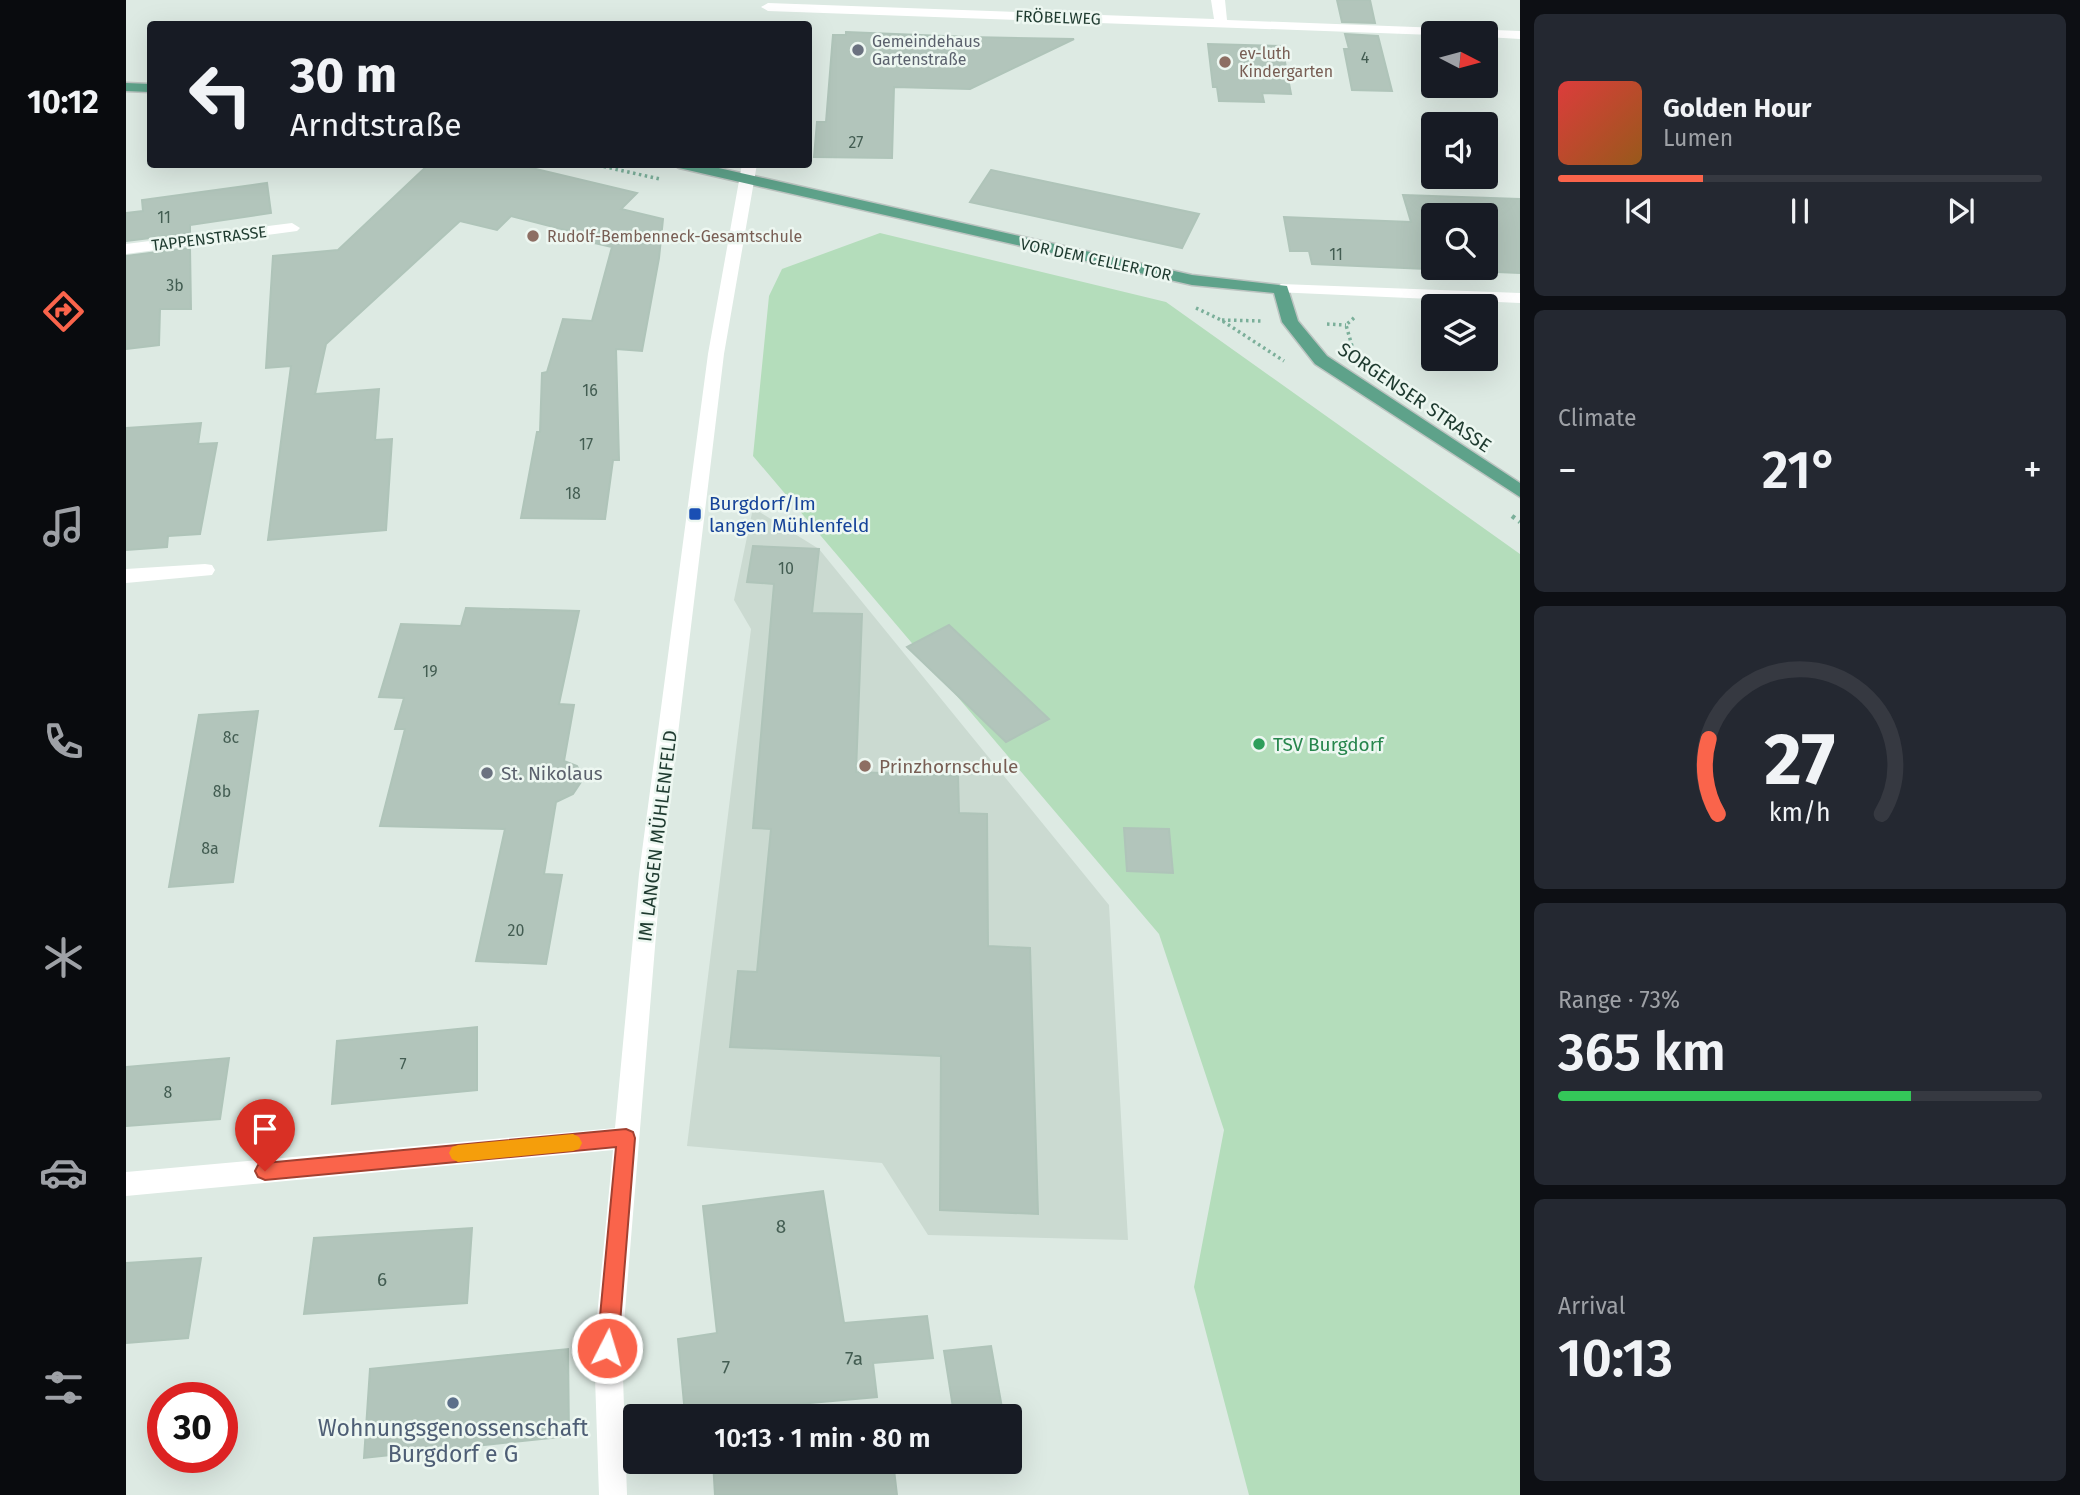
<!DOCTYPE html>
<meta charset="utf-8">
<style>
:root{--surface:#171b24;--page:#242831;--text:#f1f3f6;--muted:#9ea1a6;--line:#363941;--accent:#fa644b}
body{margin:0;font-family:"Fira Sans",sans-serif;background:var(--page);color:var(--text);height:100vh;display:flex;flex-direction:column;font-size:26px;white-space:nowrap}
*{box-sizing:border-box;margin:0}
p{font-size:23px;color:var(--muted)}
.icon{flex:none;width:38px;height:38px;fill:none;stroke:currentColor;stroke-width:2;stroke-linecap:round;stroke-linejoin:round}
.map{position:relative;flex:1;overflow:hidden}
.side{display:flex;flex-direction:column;gap:14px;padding:14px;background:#0d0f14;width:560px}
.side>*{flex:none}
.top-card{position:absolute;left:21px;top:21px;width:665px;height:147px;border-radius:7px;box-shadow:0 7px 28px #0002;background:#171b24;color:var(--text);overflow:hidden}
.needle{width:46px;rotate:96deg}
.tools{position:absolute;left:1295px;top:21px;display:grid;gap:14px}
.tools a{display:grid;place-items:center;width:77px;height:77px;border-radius:7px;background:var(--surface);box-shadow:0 7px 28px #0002;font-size:35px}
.speed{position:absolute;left:21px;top:1382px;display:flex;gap:14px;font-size:35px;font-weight:700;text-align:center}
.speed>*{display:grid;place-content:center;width:91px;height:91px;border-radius:50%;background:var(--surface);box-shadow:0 7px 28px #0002;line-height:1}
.speed .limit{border:10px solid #d22;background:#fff;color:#111}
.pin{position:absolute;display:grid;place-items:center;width:60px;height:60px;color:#fff;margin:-72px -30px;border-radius:50% 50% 50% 0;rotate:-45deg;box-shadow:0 0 7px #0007}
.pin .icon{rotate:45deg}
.me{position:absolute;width:77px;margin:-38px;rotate:5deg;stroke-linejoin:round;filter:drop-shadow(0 0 5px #0008)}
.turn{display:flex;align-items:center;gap:24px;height:147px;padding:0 28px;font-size:32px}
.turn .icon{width:91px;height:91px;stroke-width:2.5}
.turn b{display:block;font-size:49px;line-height:60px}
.big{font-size:52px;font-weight:600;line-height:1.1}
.side .widget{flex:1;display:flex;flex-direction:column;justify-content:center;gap:10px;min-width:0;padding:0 24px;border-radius:10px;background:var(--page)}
.side .dial{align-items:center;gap:0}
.dial svg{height:182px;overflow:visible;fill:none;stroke:var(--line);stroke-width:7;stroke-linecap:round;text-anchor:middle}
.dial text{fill:var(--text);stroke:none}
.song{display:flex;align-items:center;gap:21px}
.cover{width:84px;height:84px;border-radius:10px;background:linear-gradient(135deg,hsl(0 70% 55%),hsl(30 70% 35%))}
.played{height:7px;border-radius:4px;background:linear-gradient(90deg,var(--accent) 30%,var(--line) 30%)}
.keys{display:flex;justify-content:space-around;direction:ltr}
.heat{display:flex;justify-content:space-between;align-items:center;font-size:38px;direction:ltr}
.charge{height:10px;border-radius:5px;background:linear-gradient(90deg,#34c759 73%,var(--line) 0)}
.trip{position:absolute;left:497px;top:1404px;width:399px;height:70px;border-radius:7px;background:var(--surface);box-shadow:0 7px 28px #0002;font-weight:600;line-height:70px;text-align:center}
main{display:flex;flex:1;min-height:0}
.menu{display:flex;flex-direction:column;width:126px;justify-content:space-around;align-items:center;background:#090b0e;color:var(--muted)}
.menu .icon{width:49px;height:49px}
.menu .active{color:var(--accent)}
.menu b{font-size:32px;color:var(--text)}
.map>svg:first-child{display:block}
.built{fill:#cbdad1}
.green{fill:#b4ddbb}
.building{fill:#b2c5bb;stroke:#afc4b9;stroke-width:2;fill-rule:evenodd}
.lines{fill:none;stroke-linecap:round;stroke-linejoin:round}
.major-casing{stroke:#bcc4c1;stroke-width:3}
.path-far1{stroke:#7baf9a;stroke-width:3.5;stroke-dasharray:2.5 3.5;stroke-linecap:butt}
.path{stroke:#7baf9a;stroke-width:4.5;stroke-dasharray:3.5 5;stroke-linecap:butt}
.minor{fill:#fff;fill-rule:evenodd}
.major{fill:#5ea28a;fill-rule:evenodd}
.route{fill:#fa644b;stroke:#a24131;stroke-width:2}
.slow{fill:#f59e0b}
.worship-dot{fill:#6b7280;stroke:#edf7f1;stroke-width:2.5}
.education-dot{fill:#8d6e63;stroke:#edf7f1;stroke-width:2.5}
.transit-dot{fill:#1a4fb4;stroke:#edf7f1;stroke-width:2.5}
.leisure-dot{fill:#2e9e5b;stroke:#edf7f1;stroke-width:2.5}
.service-dot{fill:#5c6f8a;stroke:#edf7f1;stroke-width:2.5}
.labels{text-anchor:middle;stroke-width:5;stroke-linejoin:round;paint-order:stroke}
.far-street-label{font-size:16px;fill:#1e3a2f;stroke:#edf7f1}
.far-worship-label{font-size:16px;fill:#5b616d;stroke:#edf7f1;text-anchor:start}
.far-education-label{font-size:16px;fill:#785e54;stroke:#edf7f1;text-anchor:start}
.number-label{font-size:16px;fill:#435d52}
.street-label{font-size:19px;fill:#1e3a2f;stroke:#edf7f1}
.transit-label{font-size:19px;fill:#164399;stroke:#edf7f1;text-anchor:start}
.leisure-label{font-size:19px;fill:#27864d;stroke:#edf7f1;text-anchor:start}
.education-label{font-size:19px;fill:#785e54;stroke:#edf7f1;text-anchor:start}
.worship-label{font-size:19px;fill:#5b616d;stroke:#edf7f1;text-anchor:start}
.near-number-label{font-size:19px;fill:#435d52}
.near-service-label{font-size:23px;fill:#4e5e75;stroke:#edf7f1}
</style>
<main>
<nav class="menu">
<b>10:12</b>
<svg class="icon active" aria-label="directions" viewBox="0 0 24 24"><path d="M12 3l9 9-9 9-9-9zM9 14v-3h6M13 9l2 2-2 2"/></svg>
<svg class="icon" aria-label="music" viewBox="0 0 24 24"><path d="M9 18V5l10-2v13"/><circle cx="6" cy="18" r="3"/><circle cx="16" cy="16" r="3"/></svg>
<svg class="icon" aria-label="phone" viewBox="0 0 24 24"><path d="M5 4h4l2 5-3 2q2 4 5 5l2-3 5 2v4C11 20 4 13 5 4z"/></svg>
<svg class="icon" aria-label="climate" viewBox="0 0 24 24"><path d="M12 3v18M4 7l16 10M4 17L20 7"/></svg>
<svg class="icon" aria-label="car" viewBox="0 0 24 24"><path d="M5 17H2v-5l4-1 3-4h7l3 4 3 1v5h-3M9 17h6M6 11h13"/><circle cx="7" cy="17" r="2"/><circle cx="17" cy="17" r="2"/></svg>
<svg class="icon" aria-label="filters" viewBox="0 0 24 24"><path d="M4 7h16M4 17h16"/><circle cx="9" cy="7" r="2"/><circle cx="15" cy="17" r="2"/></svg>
</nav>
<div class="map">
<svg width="1394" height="1495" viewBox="0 0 1394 1495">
<rect width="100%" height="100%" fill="#ddeae3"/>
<path class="built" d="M 627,508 L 693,549 L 983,905 L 1002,1240 L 802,1235 L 756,1163 L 561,1146 L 625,629 L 608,600 Z"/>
<path class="green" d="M 754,233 L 1040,302 L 1394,554 L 1394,1495 L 1123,1495 L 1068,1287 L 1098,1130 L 1033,934 L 627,456 L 643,296 L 656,269 Z"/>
<path class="building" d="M 1211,0 L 1244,0 L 1249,23 L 1216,22 Z
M 720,32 L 843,37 L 948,39 L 844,89 L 768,87 L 766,158 L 688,157 L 691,122 L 700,122 L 707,35 L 720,35 Z
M 1219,34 L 1252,36 L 1266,91 L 1226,90 L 1218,49 L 1223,49 Z
M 1082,44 L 1156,46 L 1165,94 L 1136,93 L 1138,102 L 1093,101 L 1091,87 L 1087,87 Z
M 303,164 L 389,164 L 511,193 L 495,209 L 537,219 L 533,258 L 516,351 L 490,349 L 493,460 L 487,460 L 479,519 L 395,518 L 411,432 L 414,432 L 416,373 L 421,372 L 437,319 L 466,321 L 486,247 L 446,238 L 451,233 L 385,216 L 371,230 L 334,221 L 200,344 L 189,394 L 253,389 L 249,440 L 266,439 L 260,530 L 142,540 L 165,366 L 140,368 L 147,256 L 212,250 Z
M 865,170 L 1073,214 L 1056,248 L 844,202 Z
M 141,183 L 145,213 L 64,225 L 64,233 L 0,241 L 0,213 L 17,211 L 16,200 Z
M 1277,195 L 1394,199 L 1394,273 L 1186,264 L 1183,251 L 1164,251 L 1158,217 L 1285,222 ZM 1307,215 L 1360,215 L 1360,268 L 1307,268 Z
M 64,248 L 65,309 L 34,309 L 33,345 L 0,349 L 0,256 Z
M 75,423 L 72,444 L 91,443 L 74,534 L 42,536 L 41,547 L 0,550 L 0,428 Z
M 627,546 L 693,549 L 686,613 L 736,614 L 730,772 L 832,776 L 833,813 L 861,814 L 862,946 L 904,948 L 912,1214 L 814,1210 L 815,1056 L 604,1047 L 612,971 L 631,972 L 645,829 L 627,828 L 648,584 L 621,582 Z
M 340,608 L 453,611 L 433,704 L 448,705 L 438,761 L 451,766 L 457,779 L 447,794 L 430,802 L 418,874 L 436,875 L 420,964 L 350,961 L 379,829 L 254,826 L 279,729 L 269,729 L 278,698 L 253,697 L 275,624 L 335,626 Z
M 823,625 L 923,719 L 880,742 L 781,647 Z
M 132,711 L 107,882 L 43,887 L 73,715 Z
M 998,828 L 1043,829 L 1047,873 L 1001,871 Z
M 351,1027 L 351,1090 L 206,1104 L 211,1041 Z
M 103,1058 L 94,1119 L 0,1126 L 0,1067 Z
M 697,1191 L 718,1323 L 801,1316 L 807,1358 L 747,1363 L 751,1397 L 559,1414 L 552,1339 L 591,1333 L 577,1206 Z
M 346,1228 L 341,1303 L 178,1314 L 188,1238 Z
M 75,1258 L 62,1338 L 0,1343 L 0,1263 Z
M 865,1346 L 876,1408 L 828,1414 L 818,1351 Z
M 442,1349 L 443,1436 L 238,1458 L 244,1369 Z
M 587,1461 L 767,1461 L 771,1495 L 589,1495 Z"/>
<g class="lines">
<g class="major-casing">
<path id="major" d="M 0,83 L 24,84 L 24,92 L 0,91 Z
M 546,164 L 575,164 L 1066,275 L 1161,286 L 1172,321 L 1201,356 L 1394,483 L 1394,497 L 1189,364 L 1156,322 L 1148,293 L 1066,285 L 553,168 Z"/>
</g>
<path class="path-far1" d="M 466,164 L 534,179
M 1070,308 L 1095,320 L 1158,361
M 1096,320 L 1136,321
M 1201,324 L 1220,325
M 1226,346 L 1220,325 L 1229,317"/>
<path class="path" d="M 1386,516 L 1394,522"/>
<path class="minor" d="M 1085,0 L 1099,0 L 1101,20 L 1394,31 L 1394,39 L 1360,37 L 1360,33 L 1307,35 L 642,11 L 635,7 L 642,3 L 1088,19 Z
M 616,164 L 631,164 L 598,354 L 535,874 L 496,1348 L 501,1495 L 473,1495 L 468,1348 L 487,1150 L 0,1196 L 0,1172 L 489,1128 L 513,874 L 582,354 Z
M 166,223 L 174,228 L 171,231 L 0,254 L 0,244 Z
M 1155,284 L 1394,293 L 1394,303 L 1149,292 L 1147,289 Z
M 79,564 L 86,565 L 89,570 L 86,575 L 0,583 L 0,569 Z"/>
<use href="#major" class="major"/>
</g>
<path class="route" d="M 500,1129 L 507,1132 L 509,1138 L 492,1348 L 489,1355 L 481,1358 L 474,1355 L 471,1348 L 490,1147 L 139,1180 L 132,1177 L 129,1171 L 132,1165 L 139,1163 Z"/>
<path class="slow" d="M 447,1134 L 453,1137 L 456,1143 L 453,1149 L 447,1151 L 332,1162 L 326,1159 L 323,1153 L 326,1147 L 332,1145 Z"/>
<g class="worship-dot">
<circle cx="732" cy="50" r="7"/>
<circle cx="361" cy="773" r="7"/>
</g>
<g class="education-dot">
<circle cx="1099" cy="62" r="7"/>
<circle cx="407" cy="236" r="7"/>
<circle cx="739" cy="766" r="7"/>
</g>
<rect class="transit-dot" x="562" y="507" width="14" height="14" rx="3.5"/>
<circle class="leisure-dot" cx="1133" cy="744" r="7"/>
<circle class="service-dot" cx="327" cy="1403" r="7"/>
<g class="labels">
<g class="far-street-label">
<text transform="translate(932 17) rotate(2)" y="6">FRÖBELWEG</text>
<text transform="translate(83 238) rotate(-7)" y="6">TAPPENSTRASSE</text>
<text transform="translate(970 259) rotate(12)" y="6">VOR DEM CELLER TOR</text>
</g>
<g class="far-worship-label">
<text x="746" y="47">Gemeindehaus<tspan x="746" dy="18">Gartenstraße</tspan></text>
</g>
<g class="far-education-label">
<text x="1113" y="59">ev-luth<tspan x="1113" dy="18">Kindergarten</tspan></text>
<text x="421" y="242">Rudolf-Bembenneck-Gesamtschule</text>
</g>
<g class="number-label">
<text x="1239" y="63">4</text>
<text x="730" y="148">27</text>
<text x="38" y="223">11</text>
<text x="1210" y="260">11</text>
<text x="49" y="291">3b</text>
<text x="464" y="396">16</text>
<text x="460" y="450">17</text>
<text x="447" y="499">18</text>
<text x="660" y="574">10</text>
<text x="304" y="677">19</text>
<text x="105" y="743">8c</text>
<text x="96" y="797">8b</text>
<text x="84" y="854">8a</text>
<text x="390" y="936">20</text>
<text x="277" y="1070">7</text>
<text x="42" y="1098">8</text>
</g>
<g class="street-label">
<text transform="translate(1289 397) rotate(34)" y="7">SORGENSER STRASSE</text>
<text transform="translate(531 836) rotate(-83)" y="7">IM LANGEN MÜHLENFELD</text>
</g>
<g class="transit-label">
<text x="583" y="510">Burgdorf/Im<tspan x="583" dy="22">langen Mühlenfeld</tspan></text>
</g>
<g class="leisure-label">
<text x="1147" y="751">TSV Burgdorf</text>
</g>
<g class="education-label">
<text x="753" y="773">Prinzhornschule</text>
</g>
<g class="worship-label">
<text x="375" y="780">St. Nikolaus</text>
</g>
<g class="near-number-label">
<text x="655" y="1233">8</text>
<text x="256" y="1286">6</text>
<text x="728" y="1365">7a</text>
<text x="600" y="1374">7</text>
</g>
<g class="near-service-label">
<text x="327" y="1436">Wohnungsgenossenschaft<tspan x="327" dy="26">Burgdorf e G</tspan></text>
</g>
</g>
</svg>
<div class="tools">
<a><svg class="needle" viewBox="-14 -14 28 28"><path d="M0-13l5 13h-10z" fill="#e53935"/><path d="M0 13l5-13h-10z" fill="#9ea1a6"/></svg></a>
<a><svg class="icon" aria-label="sound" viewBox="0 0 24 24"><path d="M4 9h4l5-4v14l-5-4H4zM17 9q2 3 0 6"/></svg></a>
<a><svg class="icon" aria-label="search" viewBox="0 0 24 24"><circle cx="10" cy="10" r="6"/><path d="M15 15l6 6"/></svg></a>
<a><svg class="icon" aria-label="layers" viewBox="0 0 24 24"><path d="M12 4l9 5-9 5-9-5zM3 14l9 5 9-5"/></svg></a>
</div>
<div class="speed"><div class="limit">30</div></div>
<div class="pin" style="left:139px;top:1171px;background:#d93025"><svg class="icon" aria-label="arrive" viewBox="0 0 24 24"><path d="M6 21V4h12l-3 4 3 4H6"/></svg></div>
<svg class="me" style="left:481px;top:1348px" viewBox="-20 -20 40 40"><circle r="17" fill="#fa644b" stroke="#fff" stroke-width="3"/><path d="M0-11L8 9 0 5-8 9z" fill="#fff"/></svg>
<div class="trip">10:13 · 1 min · 80 m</div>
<div class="top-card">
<div class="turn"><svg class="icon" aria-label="left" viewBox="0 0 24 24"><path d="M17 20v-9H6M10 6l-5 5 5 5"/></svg><div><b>30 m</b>Arndtstraße</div></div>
</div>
</div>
<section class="side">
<div class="widget">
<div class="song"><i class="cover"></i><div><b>Golden Hour</b><p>Lumen</p></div></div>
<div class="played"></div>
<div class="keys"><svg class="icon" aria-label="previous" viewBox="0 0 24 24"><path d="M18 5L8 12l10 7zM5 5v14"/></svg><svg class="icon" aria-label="pause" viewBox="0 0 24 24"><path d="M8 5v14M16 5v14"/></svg><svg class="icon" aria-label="next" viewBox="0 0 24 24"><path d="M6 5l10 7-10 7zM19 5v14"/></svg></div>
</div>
<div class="widget"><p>Climate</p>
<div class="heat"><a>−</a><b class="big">21°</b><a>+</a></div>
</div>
<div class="widget dial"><svg viewBox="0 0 100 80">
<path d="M14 69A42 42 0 1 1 86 69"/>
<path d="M14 69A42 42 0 0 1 10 36" stroke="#fa644b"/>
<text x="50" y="56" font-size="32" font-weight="700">27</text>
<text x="50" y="72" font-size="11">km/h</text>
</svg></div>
<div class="widget"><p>Range · 73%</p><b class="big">365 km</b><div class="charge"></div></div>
<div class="widget"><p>Arrival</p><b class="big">10:13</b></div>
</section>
</main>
